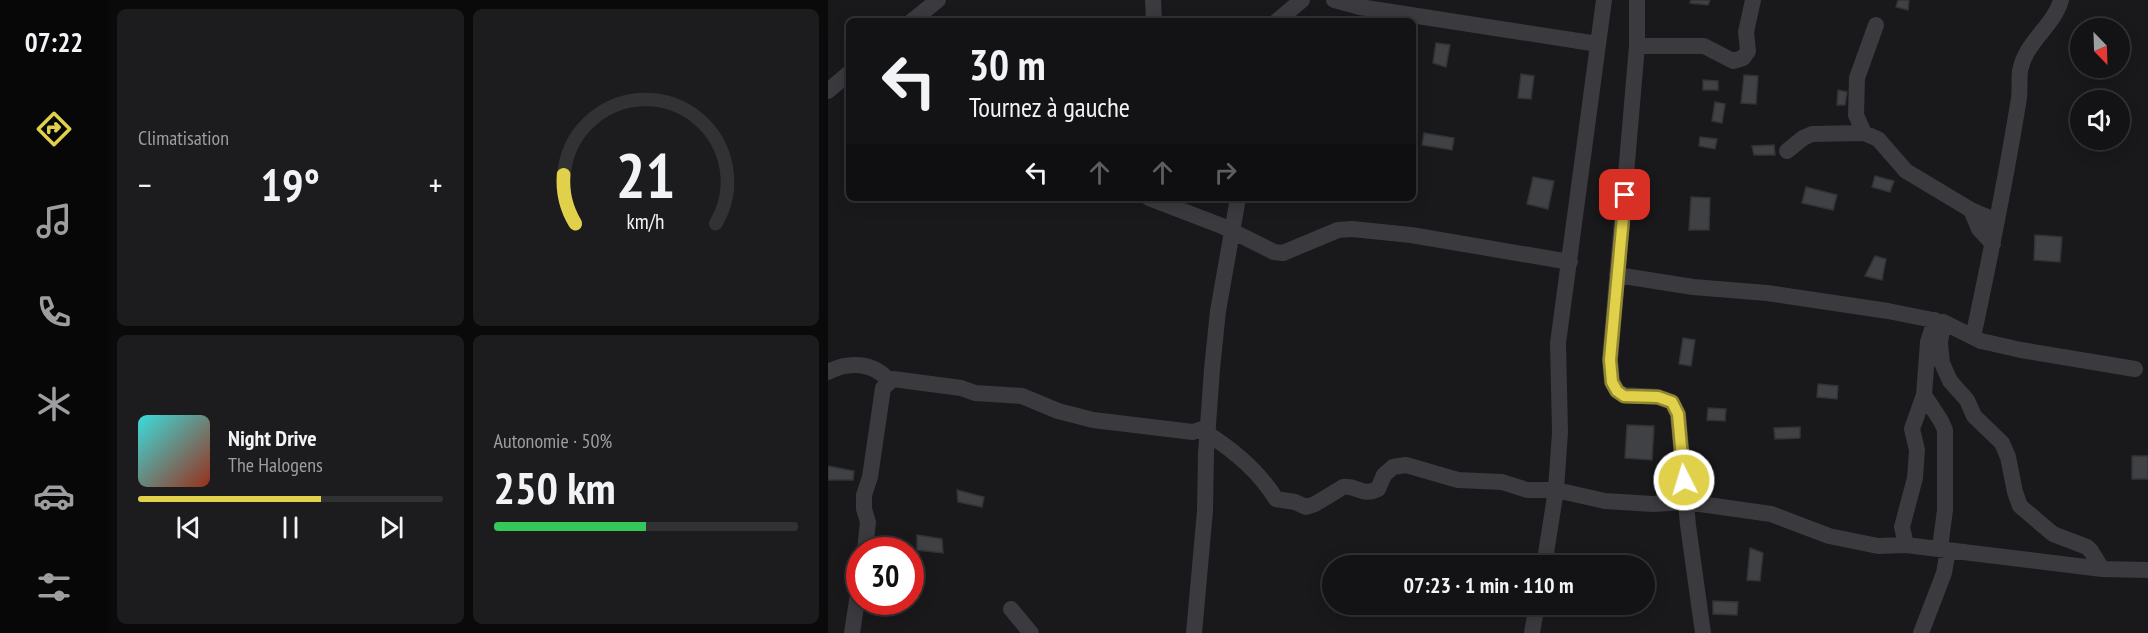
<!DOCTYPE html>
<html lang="fr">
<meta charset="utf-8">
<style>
:root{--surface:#131214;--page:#1c1b1d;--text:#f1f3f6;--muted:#9d9ea0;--line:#323234;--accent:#e1d04a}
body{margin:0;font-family:"PT Sans Narrow",sans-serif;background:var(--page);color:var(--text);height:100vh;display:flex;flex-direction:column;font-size:22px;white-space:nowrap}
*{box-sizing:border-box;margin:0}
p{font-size:20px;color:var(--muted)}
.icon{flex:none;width:33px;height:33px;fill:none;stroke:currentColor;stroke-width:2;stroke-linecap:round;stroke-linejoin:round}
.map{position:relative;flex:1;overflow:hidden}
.panel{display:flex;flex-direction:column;gap:9px;padding:9px;background:#0a0a0b;width:720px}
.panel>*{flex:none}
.top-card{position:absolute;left:18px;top:18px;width:570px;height:183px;border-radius:9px;box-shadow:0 3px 15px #0003,0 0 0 2px var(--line);background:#131214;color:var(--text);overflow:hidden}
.needle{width:39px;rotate:157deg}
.fabs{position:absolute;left:1242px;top:18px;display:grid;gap:12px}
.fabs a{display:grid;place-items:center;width:60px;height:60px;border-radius:50%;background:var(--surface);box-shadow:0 3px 15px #0003,0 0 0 2px var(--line);font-size:30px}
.speed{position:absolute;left:18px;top:537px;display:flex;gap:12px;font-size:30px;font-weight:700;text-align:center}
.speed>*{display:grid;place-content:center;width:78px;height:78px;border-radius:50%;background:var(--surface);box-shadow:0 3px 15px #0003,0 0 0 2px var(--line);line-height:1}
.speed .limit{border:9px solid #d22;background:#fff;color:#111}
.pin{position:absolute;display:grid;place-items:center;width:51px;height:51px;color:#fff;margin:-26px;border-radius:12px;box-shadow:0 3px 9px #0006}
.me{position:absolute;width:66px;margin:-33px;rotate:355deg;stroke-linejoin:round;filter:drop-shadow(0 0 4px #0008)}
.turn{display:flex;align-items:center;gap:21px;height:126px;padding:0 24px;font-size:27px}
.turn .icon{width:78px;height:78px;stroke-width:2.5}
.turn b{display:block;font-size:42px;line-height:51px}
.lanes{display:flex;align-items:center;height:57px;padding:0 24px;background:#0003;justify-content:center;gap:30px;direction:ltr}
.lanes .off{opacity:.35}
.big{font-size:45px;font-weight:700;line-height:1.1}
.panel .card{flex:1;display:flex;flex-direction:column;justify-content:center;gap:9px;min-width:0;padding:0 21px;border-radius:9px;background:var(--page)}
.panel .dial{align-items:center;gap:0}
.dial svg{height:156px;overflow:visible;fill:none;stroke:var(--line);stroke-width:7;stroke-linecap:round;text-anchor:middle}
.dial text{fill:var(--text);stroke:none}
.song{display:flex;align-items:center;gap:18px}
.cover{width:72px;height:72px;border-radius:9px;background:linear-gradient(135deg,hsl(180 70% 55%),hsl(10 70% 35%))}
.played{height:6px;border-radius:3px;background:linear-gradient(90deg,var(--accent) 60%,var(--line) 60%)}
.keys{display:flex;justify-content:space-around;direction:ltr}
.heat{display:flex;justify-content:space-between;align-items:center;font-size:33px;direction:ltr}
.charge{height:9px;border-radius:4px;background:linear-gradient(90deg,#34c759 50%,var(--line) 0)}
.panel .tiles{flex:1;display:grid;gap:9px;grid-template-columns:repeat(2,1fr)}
.trip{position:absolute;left:494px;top:555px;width:333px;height:60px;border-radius:30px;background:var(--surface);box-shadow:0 3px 15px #0003,0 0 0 2px var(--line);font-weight:700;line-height:60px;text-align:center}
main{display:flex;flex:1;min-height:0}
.dock{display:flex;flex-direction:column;width:108px;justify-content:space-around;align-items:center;background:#080708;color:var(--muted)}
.dock .icon{width:42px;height:42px}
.dock .selected{color:var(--accent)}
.dock b{font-size:27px;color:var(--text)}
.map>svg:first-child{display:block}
.building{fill:#404144;stroke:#333336;stroke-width:1.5}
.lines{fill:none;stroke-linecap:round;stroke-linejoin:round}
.minor{stroke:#3a3a3f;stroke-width:16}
.route-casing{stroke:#928730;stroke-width:15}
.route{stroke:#e1d04a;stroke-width:10}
</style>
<main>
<nav class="dock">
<b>07:22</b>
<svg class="icon selected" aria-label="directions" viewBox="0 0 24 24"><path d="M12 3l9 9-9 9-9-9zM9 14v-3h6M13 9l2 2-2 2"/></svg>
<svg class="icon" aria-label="music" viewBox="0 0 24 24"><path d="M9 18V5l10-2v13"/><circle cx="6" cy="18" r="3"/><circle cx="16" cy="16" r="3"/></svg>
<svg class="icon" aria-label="phone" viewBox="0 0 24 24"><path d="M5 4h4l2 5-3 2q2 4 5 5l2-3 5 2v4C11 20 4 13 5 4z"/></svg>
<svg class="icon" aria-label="climate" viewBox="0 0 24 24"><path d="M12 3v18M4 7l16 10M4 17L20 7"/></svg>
<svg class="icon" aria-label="car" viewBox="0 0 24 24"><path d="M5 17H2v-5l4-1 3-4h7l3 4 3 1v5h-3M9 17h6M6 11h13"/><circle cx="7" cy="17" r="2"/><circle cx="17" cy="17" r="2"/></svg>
<svg class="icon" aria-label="filters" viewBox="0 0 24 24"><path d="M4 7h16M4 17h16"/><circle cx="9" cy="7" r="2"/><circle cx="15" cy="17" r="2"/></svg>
</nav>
<section class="panel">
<div class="tiles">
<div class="card"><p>Climatisation</p>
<div class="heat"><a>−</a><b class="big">19°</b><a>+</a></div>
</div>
<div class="card dial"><svg viewBox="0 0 100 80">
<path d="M14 69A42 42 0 1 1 86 69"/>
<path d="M14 69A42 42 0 0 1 8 44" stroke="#e1d04a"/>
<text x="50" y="56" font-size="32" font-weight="700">21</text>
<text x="50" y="72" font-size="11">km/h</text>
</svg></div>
<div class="card">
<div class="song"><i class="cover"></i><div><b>Night Drive</b><p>The Halogens</p></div></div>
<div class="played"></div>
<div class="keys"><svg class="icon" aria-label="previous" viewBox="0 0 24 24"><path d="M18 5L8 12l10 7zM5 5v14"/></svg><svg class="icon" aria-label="pause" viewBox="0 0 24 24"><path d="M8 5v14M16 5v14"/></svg><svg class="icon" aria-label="next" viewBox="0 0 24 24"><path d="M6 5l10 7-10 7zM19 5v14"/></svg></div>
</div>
<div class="card"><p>Autonomie · 50%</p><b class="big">250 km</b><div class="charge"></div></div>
</div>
</section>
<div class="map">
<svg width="1320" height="633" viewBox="0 0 1320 633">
<rect width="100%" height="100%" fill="#19181a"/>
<path class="building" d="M 863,0 L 882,0 L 880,5 L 862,3 Z
M 1070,0 L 1081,0 L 1080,10 L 1068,7 Z
M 608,43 L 622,45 L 618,67 L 605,63 Z
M 693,74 L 706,76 L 703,99 L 690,98 Z
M 916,75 L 930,76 L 928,104 L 913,103 Z
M 875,80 L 890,81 L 890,90 L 875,90 Z
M 1010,90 L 1019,92 L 1017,105 L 1009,105 Z
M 887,102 L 897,104 L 894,123 L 884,121 Z
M 596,133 L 626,138 L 624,150 L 594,145 Z
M 872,137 L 889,139 L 887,149 L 871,146 Z
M 946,145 L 947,155 L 926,155 L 924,146 Z
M 1047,176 L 1066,181 L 1062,192 L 1044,187 Z
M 705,177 L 726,181 L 720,209 L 699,204 Z
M 978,187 L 1009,195 L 1005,210 L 974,203 Z
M 863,197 L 882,198 L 881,230 L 861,230 Z
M 1207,235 L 1234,237 L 1232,262 L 1206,260 Z
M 1047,256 L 1058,259 L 1054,280 L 1037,276 Z
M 855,338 L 867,340 L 863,366 L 851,364 Z
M 990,384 L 1010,386 L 1009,399 L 989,397 Z
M 880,408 L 898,409 L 897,421 L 879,420 Z
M 799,425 L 826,426 L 824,460 L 797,458 Z
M 972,427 L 972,438 L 947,439 L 946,428 Z
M 1304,456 L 1320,456 L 1320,479 L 1304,479 Z
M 0,466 L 26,471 L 25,480 L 0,480 Z
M 129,490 L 156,497 L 154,507 L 130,502 Z
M 89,535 L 114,539 L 115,553 L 89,550 Z
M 922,548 L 935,553 L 932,581 L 919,580 Z
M 885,601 L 910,602 L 909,615 L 885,614 Z"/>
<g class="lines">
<path class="minor" d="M 325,0 L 326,21
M 506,0 L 532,7 L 770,44
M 809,0 L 809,46 L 782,360 L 784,382 L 789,391 L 796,395 L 830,397 L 844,402 L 850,414 L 860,525 L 875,633
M 84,21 L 110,0
M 449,21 L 474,0
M 809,46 L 876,46 L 905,61 L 915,58 L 920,51 L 918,32 L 925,0
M 0,91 L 21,73
M 1036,133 L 1028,115 L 1029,78 L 1048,25
M 959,151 L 975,138 L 984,134 L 1036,133 L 1050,139 L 1078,171 L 1143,210 L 1169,221
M 321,198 L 394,226 L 446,252 L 455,253 L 510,230 L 524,229 L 583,235 L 742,262
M 1143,210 L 1151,229 L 1165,244
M 789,275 L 865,287 L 939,293 L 1060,311 L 1115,322 L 1153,341 L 1193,350 L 1307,369
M 1115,322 L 1112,343 L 1114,363 L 1122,381 L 1139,400 L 1146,416 L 1174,443 L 1180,457 L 1187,492 L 1192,506 L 1225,534 L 1259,547 L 1263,551 L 1274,569
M 1145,337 C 1162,258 1178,178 1191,98 C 1192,89 1191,80 1192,71 C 1197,42 1226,26 1233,0
M 0,372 C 20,361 46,362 61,381
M 1096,395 L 1113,421 L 1117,430 L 1117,510 L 1112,548
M 380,434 C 405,450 432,473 448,499 L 467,502 L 478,507 L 487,504 L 515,487 C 530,485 533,497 550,489 L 556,475 L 565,467 L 578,465 L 630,480 L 674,482 L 699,490 L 728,490 L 777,501 L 825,504 L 858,502 L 943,514 L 1001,536 L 1050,546 L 1078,545 L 1274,569 L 1320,570
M 1078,545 L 1074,527 L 1087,478 L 1089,450 L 1084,429 L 1096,395 L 1100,342 L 1107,320
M 37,550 L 40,522 L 36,509 L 36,495 L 42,477 L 55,388 L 65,379 L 133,388 L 147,393 L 194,396 L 230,411 L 265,420 L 365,432 L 380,427
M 716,566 L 728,490 L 732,432 L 730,343 L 776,0
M 183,609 L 203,633
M 24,633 L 32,581
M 366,633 L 377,511 L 378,453 L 384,369 L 390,311 L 410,198
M 704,633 L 709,604
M 1093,633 L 1116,573 L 1120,550"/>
</g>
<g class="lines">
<g class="route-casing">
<path id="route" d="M 797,195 L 782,360 L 784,382 L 789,391 L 796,396 L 830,397 L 844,402 L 850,414 L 856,480"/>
</g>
<use href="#route" class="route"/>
</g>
</svg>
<div class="fabs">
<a><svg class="needle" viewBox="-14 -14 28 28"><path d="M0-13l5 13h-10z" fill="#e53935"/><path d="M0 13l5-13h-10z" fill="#9d9ea0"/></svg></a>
<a><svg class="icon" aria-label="sound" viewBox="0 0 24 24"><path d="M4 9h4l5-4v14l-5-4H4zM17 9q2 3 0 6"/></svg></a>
</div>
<div class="speed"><div class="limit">30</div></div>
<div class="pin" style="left:797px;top:195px;background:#d93025"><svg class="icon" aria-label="arrive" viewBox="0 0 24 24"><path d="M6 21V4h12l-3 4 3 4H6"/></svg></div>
<svg class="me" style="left:856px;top:480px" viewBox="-20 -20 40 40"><circle r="17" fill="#e1d04a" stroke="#fff" stroke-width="3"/><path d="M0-11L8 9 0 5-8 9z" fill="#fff"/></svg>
<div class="trip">07:23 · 1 min · 110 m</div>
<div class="top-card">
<div class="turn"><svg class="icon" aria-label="left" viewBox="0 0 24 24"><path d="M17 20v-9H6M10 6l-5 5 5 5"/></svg><div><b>30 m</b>Tournez à gauche</div></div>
<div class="lanes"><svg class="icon" aria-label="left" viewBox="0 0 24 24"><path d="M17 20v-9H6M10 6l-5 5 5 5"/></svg><svg class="icon off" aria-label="ahead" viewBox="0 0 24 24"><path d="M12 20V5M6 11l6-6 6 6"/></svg><svg class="icon off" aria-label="ahead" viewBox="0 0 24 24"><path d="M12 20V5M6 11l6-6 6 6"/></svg><svg class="icon off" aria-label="right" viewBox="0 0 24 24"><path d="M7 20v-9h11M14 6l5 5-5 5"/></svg></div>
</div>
</div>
</main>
